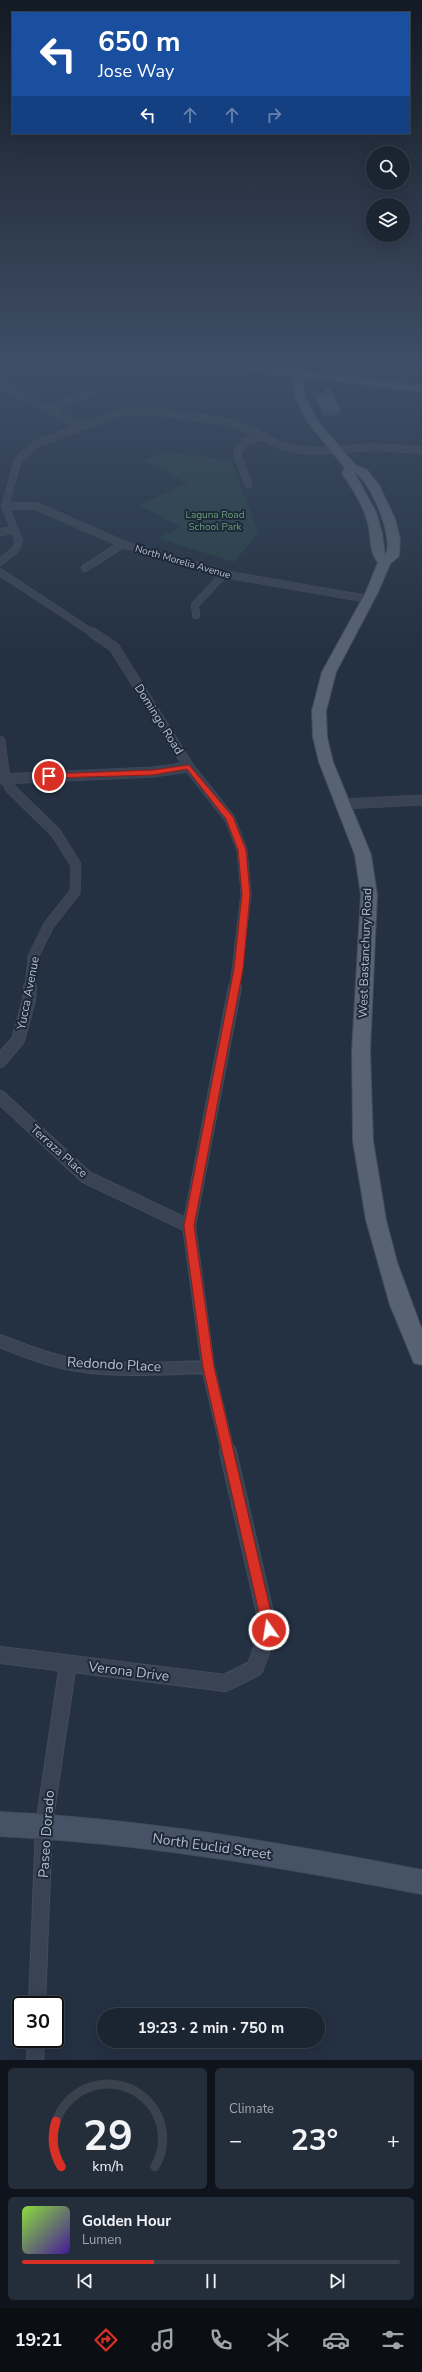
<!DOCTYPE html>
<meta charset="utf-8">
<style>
:root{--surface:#1b2532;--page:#242d3a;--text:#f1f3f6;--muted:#a0a5ac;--line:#39424d;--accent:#d93025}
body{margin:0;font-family:"Nunito Sans",sans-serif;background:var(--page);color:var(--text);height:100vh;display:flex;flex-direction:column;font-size:15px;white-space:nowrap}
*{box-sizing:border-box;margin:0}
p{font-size:13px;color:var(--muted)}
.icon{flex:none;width:22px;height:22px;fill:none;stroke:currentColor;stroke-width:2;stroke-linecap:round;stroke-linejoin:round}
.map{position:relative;height:2060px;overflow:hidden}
.drawer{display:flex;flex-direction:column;gap:8px;padding:8px;background:#0f141c;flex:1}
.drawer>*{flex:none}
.top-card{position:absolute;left:12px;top:12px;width:398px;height:122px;border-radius:0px;box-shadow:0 4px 16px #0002,0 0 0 1px var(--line);background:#1a4fa0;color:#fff;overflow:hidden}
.tools{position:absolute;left:366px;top:146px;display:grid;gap:8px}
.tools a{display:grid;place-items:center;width:44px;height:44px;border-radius:50%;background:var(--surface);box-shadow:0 4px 16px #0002,0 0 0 1px var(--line);font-size:20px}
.speed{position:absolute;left:12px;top:1996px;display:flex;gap:8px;font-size:20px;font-weight:700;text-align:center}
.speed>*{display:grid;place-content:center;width:52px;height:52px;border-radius:50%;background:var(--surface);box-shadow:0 4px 16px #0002,0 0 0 1px var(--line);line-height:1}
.speed .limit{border:2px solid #111;border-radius:6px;background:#fff;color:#111}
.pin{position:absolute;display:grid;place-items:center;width:34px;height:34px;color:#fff;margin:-17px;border:2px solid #fff;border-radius:50%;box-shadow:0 1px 4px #0007}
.me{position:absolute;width:44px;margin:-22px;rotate:347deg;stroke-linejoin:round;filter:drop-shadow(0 0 3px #0008)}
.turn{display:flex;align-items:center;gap:14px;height:84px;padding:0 20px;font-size:18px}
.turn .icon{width:52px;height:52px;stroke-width:2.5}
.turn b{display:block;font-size:28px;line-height:34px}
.lanes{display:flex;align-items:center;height:38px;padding:0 20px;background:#0003;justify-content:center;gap:20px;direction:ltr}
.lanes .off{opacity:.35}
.big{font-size:30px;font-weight:700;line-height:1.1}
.drawer .card{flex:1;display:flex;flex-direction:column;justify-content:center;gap:6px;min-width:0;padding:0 14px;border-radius:6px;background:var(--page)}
.drawer .dial{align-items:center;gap:0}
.dial svg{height:104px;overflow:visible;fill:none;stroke:var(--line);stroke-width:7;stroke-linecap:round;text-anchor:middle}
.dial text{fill:var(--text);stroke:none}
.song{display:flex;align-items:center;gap:12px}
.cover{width:48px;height:48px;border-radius:6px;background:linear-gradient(135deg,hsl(90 70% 55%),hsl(260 70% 35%))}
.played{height:4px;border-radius:2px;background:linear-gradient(90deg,var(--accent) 35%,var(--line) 35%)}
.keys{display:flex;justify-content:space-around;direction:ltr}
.heat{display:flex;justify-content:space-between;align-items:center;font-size:22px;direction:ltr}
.drawer .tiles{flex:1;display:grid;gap:8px;grid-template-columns:1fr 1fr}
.card:last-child{grid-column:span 2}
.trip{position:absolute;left:97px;top:2008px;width:228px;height:40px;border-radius:20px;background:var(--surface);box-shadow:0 4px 16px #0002,0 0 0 1px var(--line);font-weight:700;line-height:40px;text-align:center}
.tab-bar{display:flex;height:64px;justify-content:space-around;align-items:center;background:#0b0f14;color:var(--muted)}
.tab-bar .icon{width:28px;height:28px}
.tab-bar .on{color:var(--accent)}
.tab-bar b{font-size:18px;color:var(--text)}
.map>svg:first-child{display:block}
.green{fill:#264044}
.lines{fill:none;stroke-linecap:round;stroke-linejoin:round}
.street-far3-casing{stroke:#424c5c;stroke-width:8}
.street-far2-casing{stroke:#424c5c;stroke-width:11}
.street-far1-casing{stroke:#424c5c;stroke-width:14}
.street-casing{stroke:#424c5c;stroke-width:18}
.secondary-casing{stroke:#424c5c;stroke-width:2}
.primary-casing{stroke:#424c5c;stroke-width:2}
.street-far3{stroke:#394353;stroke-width:7}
.street-far2{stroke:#394353;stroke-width:10}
.street-far1{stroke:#394353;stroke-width:12}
.street{stroke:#394353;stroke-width:16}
.secondary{fill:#465266;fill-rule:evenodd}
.primary{fill:#576273;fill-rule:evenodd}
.wall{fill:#3f4d62}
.building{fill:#4c5a6e;stroke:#5c697c}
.route{fill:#d93025;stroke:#8d1f18}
.labels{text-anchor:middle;stroke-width:4;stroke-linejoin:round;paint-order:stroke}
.far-park-label{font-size:10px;fill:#6b9f78;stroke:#1d2838}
.far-street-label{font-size:10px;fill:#b6becd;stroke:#1d2838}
.street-label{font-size:12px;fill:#b6becd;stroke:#1d2838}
.near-street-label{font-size:14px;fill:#b6becd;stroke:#1d2838}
</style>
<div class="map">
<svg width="422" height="2060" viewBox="0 0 422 2060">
<rect width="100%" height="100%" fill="#243143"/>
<path class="green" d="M 166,452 L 231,460 L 258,533 L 234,562 L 158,538 L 181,527 L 139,505 L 188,483 L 143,461 Z"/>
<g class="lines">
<g class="street-far3-casing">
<path id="street-far3" d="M 0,379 L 16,363
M 0,385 L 82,426
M 49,409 L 92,392
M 248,484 L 238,457 L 238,450 L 246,441 L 263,436
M 5,506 L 36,506 L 123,544 L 224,574 L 368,599
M 0,532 L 15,530
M 0,562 L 15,550 L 19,541 L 5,506 L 18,460 L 36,444 L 122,412 L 149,411 L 228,422 L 246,428 L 280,445 L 299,450 L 321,451 L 373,447 L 422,450
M 85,568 L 123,544
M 0,572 L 94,634
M 196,615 L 195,605 L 224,574"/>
</g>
<g class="street-far2-casing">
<path id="street-far2" d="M 93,633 L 114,647 L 189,767 L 230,819 L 242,850 L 246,893 L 235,988
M 0,741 L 5,778 L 11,789 L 56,833 L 76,865 L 75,892 L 49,925 L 33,957 L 30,988
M 0,779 L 153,772 L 189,767
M 343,804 L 422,800"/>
</g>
<g class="street-far1-casing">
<path id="street-far1" d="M 0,1061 L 18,1040 L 29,1000 L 30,987
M 0,1097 L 86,1177 L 189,1226
M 0,1341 C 20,1349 40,1357 61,1362 C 109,1373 159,1368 208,1367
M 228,1453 L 208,1367 L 189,1226 L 235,987"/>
</g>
<g class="street-casing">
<path id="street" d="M 0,1655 L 225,1683 L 255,1668 L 269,1630 L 228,1452
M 37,2005 L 44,1825 L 68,1664
M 35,2060 L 36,2039"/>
</g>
<g class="secondary-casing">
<path id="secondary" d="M 0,1812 C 143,1819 282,1843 422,1870 L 422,1894 C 282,1867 143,1843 0,1836 Z"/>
</g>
<g class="primary-casing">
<path id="primary" d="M 208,363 L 234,363 L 293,370 L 297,363 L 307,363 L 303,371 L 422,386 L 422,392 L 303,377 L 305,397 L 317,420 L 355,465 L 367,470 L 379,485 L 395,519 L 400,539 L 399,556 L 390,564 L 378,592 L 336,672 L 326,711 L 327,737 L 333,762 L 371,855 L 377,895 L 370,1051 L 373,1141 L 386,1220 L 397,1262 L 422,1330 L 422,1365 L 414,1363 L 390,1305 L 366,1220 L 353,1141 L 352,1051 L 361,895 L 355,855 L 319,762 L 313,737 L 312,711 L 322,672 L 366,592 L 378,562 C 368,551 372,534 367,520 C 362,503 352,488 342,473 L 345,468 L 307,421 L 295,397 L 292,376 L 213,366 ZM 354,472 C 370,479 396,541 385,556 L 382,533 L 376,512 Z"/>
</g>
<use href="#street-far3" class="street-far3"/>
<use href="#street-far2" class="street-far2"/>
<use href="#street-far1" class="street-far1"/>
<use href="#street" class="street"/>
<use href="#secondary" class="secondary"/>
<use href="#primary" class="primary"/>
</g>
<path class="wall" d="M 324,394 L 340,409 L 339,415 L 324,416 L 316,401 L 316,395 Z"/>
<path class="building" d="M 328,387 L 340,409 L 325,410 L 316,395 L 324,394 Z"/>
<linearGradient id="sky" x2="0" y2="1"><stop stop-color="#141b25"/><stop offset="0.56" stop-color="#3f4e66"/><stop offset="1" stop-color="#3f4e66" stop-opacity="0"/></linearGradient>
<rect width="422" height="651" fill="url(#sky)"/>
<path class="route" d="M 189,765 L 233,817 L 246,850 L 250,894 L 243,969 L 194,1226 L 214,1367 L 275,1630 L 274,1634 L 269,1636 L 265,1634 L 263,1630 L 203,1367 L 184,1226 L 234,969 L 242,894 L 238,850 L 226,819 L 187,769 L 153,775 L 49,778 L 46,776 L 49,774 L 153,770 Z"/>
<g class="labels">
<g class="far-park-label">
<text x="215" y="518">Laguna Road<tspan x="215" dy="12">School Park</tspan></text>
</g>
<g class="far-street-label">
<text transform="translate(183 561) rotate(16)" y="4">North Morelia Avenue</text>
</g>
<g class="street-label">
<text transform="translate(159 719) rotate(58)" y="4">Domingo Road</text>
<text transform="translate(365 953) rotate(-88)" y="4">West Bastanchury Road</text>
<text transform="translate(28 993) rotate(-79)" y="4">Yucca Avenue</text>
<text transform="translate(59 1151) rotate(42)" y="4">Terraza Place</text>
</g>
<g class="near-street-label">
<text transform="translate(114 1364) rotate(3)" y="5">Redondo Place</text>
<text transform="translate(129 1671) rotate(7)" y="5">Verona Drive</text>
<text transform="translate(46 1834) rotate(-86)" y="5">Paseo Dorado</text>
<text transform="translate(212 1846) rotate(8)" y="5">North Euclid Street</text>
</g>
</g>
</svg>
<div class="tools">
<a><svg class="icon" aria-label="search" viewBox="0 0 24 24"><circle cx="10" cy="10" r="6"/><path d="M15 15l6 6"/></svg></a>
<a><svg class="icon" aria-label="layers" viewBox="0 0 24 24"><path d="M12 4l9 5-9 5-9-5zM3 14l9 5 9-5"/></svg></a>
</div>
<div class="speed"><div class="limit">30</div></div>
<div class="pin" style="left:49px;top:776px;background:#d93025"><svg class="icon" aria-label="arrive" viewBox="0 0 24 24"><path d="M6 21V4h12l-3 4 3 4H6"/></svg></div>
<svg class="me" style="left:269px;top:1630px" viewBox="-20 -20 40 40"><circle r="17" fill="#d93025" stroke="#fff" stroke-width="3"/><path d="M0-11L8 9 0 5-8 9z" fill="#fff"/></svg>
<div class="trip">19:23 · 2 min · 750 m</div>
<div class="top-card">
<div class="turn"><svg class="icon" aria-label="left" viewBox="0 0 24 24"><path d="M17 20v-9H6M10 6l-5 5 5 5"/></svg><div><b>650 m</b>Jose Way</div></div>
<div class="lanes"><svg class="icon" aria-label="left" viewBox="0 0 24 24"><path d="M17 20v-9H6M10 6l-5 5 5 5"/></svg><svg class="icon off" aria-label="ahead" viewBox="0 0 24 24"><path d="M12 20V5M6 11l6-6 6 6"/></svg><svg class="icon off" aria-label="ahead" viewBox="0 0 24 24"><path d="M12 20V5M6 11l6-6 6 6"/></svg><svg class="icon off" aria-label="right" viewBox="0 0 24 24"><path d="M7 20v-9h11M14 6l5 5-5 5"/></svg></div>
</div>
</div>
<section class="drawer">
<div class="tiles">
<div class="card dial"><svg viewBox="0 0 100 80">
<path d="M14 69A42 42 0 1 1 86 69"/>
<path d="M14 69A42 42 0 0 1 10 34" stroke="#d93025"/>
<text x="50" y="56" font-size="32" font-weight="700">29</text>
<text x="50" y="72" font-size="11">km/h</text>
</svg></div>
<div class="card"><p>Climate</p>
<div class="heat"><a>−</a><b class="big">23°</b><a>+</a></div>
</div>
<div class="card">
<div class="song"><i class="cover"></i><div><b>Golden Hour</b><p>Lumen</p></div></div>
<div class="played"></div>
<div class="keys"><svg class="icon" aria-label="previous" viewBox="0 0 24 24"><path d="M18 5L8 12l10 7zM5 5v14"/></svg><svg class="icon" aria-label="pause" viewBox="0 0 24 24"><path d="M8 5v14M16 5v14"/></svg><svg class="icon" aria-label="next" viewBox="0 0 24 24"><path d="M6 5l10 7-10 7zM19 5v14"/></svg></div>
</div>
</div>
</section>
<nav class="tab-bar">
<b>19:21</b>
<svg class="icon on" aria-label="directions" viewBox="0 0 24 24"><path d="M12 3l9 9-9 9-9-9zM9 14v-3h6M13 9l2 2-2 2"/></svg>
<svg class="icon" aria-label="music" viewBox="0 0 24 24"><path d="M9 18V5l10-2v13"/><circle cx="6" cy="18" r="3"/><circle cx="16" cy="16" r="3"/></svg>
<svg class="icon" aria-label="phone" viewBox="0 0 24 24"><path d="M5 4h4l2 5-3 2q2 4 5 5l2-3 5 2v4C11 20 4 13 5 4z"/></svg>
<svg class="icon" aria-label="climate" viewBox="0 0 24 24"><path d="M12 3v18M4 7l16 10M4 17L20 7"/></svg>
<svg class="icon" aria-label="car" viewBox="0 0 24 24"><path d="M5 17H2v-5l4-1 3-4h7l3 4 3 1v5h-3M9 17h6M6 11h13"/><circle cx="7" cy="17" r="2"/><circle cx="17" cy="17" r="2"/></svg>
<svg class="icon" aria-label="filters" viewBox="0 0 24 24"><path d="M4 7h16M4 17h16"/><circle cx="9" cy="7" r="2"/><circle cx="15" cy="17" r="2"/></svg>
</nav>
